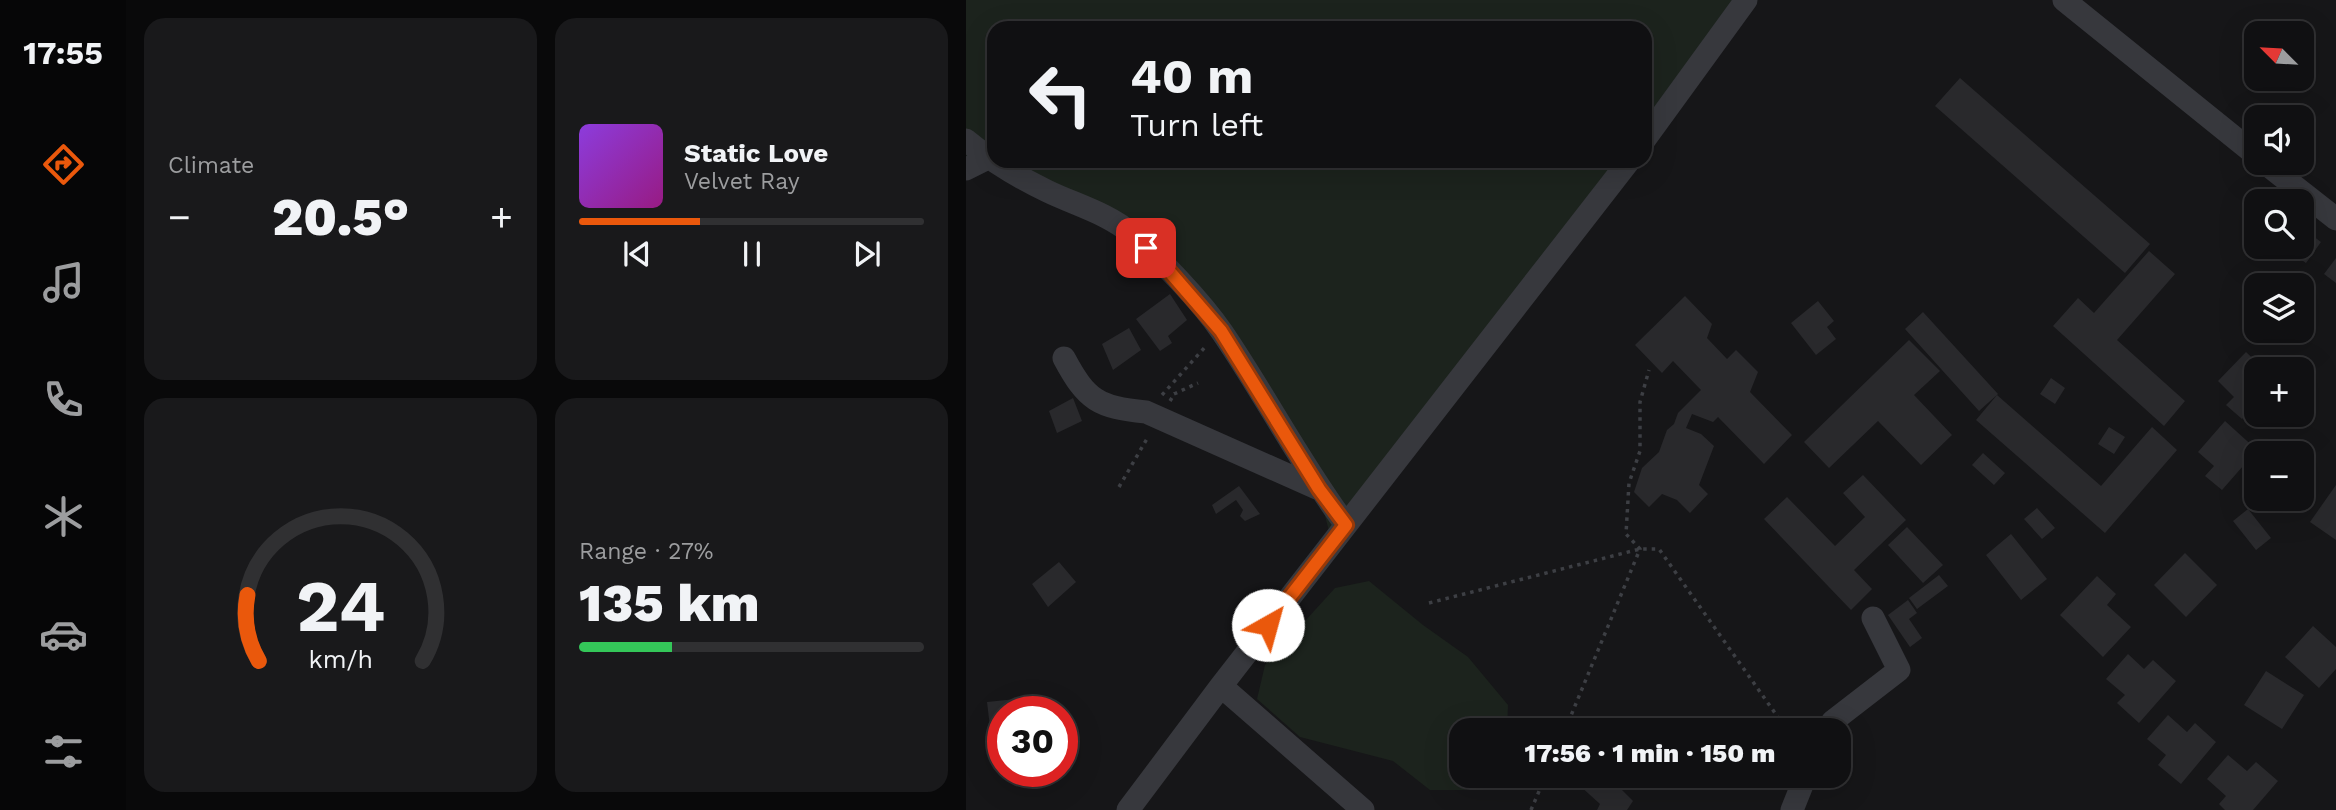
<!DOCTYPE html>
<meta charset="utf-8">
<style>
:root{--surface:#101012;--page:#19191b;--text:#f1f3f6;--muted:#9c9d9f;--line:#303032;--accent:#ea580c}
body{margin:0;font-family:"Work Sans",sans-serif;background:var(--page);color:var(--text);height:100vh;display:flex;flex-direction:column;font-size:26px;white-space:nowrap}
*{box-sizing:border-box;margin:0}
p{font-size:23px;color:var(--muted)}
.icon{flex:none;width:38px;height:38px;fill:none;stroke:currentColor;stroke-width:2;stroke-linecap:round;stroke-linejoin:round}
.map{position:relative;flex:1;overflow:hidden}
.details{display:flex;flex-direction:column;gap:18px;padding:18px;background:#09090a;width:840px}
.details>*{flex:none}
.top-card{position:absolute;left:21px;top:21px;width:665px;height:147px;border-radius:21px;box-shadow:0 7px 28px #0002,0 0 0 2px var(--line);background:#101012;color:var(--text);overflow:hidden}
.needle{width:46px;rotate:294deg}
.tools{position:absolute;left:1278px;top:21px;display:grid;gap:14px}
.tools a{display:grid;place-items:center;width:70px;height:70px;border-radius:14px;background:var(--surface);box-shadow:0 7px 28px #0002,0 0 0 2px var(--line);font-size:35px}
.speed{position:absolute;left:21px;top:696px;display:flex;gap:14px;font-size:35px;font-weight:700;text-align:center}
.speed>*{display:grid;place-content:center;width:91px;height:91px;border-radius:50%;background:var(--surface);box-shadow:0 7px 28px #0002,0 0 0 2px var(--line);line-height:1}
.speed .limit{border:10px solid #d22;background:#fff;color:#111}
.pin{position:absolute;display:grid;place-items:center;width:60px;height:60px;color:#fff;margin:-30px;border-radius:14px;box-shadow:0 4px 10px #0006}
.me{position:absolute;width:77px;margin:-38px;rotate:38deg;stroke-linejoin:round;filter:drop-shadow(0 0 5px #0008)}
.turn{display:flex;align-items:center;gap:24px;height:147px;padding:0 28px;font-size:32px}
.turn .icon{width:91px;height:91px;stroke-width:2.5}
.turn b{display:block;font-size:49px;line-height:60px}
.big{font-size:52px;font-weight:800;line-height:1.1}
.details .card{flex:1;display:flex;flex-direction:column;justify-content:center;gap:10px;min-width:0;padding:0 24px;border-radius:21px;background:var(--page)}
.details .dial{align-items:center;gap:0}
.dial svg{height:182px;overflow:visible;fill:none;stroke:var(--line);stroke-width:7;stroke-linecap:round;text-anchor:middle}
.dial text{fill:var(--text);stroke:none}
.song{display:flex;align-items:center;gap:21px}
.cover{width:84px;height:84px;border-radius:10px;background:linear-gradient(135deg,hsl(270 70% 55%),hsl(310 70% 35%))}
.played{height:7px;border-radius:4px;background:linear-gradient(90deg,var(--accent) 35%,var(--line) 35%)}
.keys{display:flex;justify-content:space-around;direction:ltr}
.heat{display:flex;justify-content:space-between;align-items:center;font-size:38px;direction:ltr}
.charge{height:10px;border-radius:5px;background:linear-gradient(90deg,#34c759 27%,var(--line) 0)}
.details .tiles{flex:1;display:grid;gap:18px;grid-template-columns:repeat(2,1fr)}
.trip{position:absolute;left:483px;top:718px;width:402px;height:70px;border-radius:21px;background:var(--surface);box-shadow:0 7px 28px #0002,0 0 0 2px var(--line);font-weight:800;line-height:70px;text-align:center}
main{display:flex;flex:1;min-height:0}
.tabs{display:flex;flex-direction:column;width:126px;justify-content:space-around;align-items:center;background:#060607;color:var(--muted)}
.tabs .icon{width:49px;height:49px}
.tabs .on{color:var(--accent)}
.tabs b{font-size:32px;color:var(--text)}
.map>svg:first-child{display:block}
.green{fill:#1c231d}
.building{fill:#29292c}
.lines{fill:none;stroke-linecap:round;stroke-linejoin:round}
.path{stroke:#3d3f44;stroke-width:3.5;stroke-dasharray:3.5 5;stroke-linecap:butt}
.minor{stroke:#37383d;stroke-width:23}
.route-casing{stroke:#983908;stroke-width:18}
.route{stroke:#ea580c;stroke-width:12}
</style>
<main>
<nav class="tabs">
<b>17:55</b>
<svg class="icon on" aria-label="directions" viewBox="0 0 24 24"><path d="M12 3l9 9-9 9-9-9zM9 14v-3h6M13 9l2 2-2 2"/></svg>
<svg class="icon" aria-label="music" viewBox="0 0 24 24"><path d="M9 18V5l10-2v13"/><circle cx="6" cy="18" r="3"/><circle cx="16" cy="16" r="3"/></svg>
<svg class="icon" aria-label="phone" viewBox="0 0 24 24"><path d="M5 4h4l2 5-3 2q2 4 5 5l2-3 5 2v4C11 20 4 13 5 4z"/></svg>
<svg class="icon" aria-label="climate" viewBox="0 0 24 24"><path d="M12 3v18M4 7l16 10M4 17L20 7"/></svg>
<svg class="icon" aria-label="car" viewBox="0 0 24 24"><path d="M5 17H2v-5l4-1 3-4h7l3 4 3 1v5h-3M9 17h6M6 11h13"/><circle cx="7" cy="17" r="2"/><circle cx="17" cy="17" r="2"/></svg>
<svg class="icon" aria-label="filters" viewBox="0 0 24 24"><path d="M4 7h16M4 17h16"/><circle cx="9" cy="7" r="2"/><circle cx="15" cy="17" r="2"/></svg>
</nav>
<section class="details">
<div class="tiles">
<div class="card"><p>Climate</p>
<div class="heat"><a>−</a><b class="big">20.5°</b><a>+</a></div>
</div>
<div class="card">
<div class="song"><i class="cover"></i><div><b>Static Love</b><p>Velvet Ray</p></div></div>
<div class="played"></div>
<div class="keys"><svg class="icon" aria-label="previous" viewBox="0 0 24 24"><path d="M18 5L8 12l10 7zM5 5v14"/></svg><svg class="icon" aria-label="pause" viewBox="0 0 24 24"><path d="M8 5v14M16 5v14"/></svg><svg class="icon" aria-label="next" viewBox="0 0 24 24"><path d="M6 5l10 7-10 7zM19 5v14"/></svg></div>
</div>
<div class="card dial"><svg viewBox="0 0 100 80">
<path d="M14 69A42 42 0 1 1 86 69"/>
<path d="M14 69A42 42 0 0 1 9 40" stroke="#ea580c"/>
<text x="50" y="56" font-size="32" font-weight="700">24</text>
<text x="50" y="72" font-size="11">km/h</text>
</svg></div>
<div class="card"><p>Range · 27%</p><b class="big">135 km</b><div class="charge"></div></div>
</div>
</section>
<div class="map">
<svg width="1370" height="810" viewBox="0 0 1370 810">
<rect width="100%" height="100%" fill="#161618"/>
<path class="green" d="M 0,0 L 778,0 L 679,132 L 679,28 L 28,28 L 28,161 L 657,161 L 367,546 L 358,512 L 237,318 L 130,211 L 0,159 Z
M 403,581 L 457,625 L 502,657 L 542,705 L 541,730 L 495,730 L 495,775 L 513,775 L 499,790 L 464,790 L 427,761 L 334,737 L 291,699 L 299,665 L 369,588 Z"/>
<path class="building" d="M 994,78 L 1184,244 L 1159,273 L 969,106 Z
M 1335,227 L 1355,242 L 1340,263 L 1317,247 L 1335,247 Z
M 1183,251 L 1209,274 L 1151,340 L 1219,401 L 1198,426 L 1087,326 L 1112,298 L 1128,313 Z
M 1370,258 L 1370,283 L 1358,274 Z
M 204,294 L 221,320 L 202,336 L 206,343 L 194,351 L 170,319 Z
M 719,296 L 746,324 L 741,338 L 761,359 L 770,350 L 792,372 L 784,392 L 826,435 L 798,464 L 752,417 L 747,422 L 726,414 L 720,428 L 735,434 L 748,446 L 733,485 L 742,494 L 724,513 L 711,500 L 696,494 L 683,507 L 668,492 L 676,468 L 693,452 L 701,430 L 708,424 L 712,413 L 735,390 L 707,361 L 696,373 L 669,345 Z
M 852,301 L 868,321 L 861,327 L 870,339 L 850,355 L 825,323 Z
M 957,312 L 1032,394 L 1013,411 L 939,329 Z
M 163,328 L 175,350 L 147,370 L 136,344 Z
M 943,340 L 974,371 L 948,395 L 986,435 L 955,465 L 912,421 L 863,468 L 838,442 Z
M 1280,352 L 1298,369 L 1290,369 L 1290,404 L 1276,419 L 1260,405 L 1268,397 L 1252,381 Z
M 1085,378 L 1099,388 L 1089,404 L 1074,394 Z
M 1031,395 L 1135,486 L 1186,427 L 1211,450 L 1139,533 L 1010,420 Z
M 107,398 L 116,421 L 91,433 L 83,411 Z
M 1259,421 L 1291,450 L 1256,490 L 1239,476 L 1248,466 L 1232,452 Z
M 1143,427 L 1159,437 L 1148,454 L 1132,444 Z
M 1017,453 L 1039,473 L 1028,485 L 1006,465 Z
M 897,475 L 940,520 L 888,570 L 906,589 L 885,610 L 798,519 L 821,497 L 869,546 L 899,517 L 877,493 Z
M 1370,485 L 1370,540 L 1344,522 Z
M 273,486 L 294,514 L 279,521 L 274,516 L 277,510 L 270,500 L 250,514 L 246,505 Z
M 1071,508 L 1089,528 L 1076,539 L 1058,519 Z
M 1282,509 L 1305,538 L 1290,550 L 1267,521 Z
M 941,527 L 977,565 L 957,583 L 922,545 Z
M 1045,534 L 1081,579 L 1055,600 L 1020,555 Z
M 1219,553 L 1251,585 L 1220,617 L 1188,585 Z
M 93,562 L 110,582 L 82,607 L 66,584 Z
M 973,575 L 982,586 L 951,609 L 943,598 Z
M 1131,576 L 1150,594 L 1141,605 L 1165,627 L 1137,657 L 1094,615 Z
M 942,600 L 951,613 L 943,619 L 956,638 L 944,647 L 922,615 Z
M 1347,626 L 1370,647 L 1370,669 L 1353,688 L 1319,657 Z
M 1162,654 L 1178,669 L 1187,660 L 1210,681 L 1173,723 L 1151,703 L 1159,695 L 1140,679 Z
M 1300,671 L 1338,695 L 1316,729 L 1278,705 Z
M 50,699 L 51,712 L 37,712 L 37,733 L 25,735 L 21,702 Z
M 1202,715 L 1221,732 L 1229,723 L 1250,742 L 1215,784 L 1192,765 L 1200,755 L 1181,739 Z
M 1262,755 L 1281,771 L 1290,762 L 1312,781 L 1287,810 L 1259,810 L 1253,804 L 1260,796 L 1241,779 Z
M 602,775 L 641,775 L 667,801 L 661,810 L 631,810 L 634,804 Z"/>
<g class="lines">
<path class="path" d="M 208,394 L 232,383
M 196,395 L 240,346
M 204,401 L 209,393
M 153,487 L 182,437
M 463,603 L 674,549 L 693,549 L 821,730
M 599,730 L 674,549 L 660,534 L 663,483 L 674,451 L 674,402 L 683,370
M 565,810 L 580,775"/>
<path class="minor" d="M 1098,0 L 1290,155
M 679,139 L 780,0
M 0,140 C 24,160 52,177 81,191 C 110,205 141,213 166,234 C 195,260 234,300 256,332 C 299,395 334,463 380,525
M 1299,163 L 1370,219
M 0,169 L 22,158
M 98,358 C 121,401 132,407 180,412 L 353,489
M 255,686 L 397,810
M 861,730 L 867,721 L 933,670 L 907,618
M 162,810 L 255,686 L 663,161
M 826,810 L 840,775"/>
</g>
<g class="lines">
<g class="route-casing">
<path id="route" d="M 180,248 L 197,264 L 255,331 L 353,489 L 380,525 L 302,625"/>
</g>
<use href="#route" class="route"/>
</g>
</svg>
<div class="tools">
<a><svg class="needle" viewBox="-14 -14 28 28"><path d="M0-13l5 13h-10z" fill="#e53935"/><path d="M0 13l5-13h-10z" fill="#9c9d9f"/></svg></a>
<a><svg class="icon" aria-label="sound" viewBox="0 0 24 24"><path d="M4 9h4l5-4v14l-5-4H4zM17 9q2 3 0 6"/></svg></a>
<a><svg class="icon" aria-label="search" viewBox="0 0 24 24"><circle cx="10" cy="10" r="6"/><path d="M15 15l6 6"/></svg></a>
<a><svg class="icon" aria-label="layers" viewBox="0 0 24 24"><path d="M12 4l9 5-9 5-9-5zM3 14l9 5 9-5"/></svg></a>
<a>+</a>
<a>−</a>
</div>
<div class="speed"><div class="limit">30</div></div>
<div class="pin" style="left:180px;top:248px;background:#d93025"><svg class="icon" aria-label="arrive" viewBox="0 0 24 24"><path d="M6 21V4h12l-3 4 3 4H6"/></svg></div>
<svg class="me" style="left:302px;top:625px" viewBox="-20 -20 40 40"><circle r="19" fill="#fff"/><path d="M0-13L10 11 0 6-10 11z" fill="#ea580c"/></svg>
<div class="trip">17:56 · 1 min · 150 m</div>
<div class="top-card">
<div class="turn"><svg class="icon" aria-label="left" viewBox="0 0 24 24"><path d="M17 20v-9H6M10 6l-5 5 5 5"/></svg><div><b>40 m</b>Turn left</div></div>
</div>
</div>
</main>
